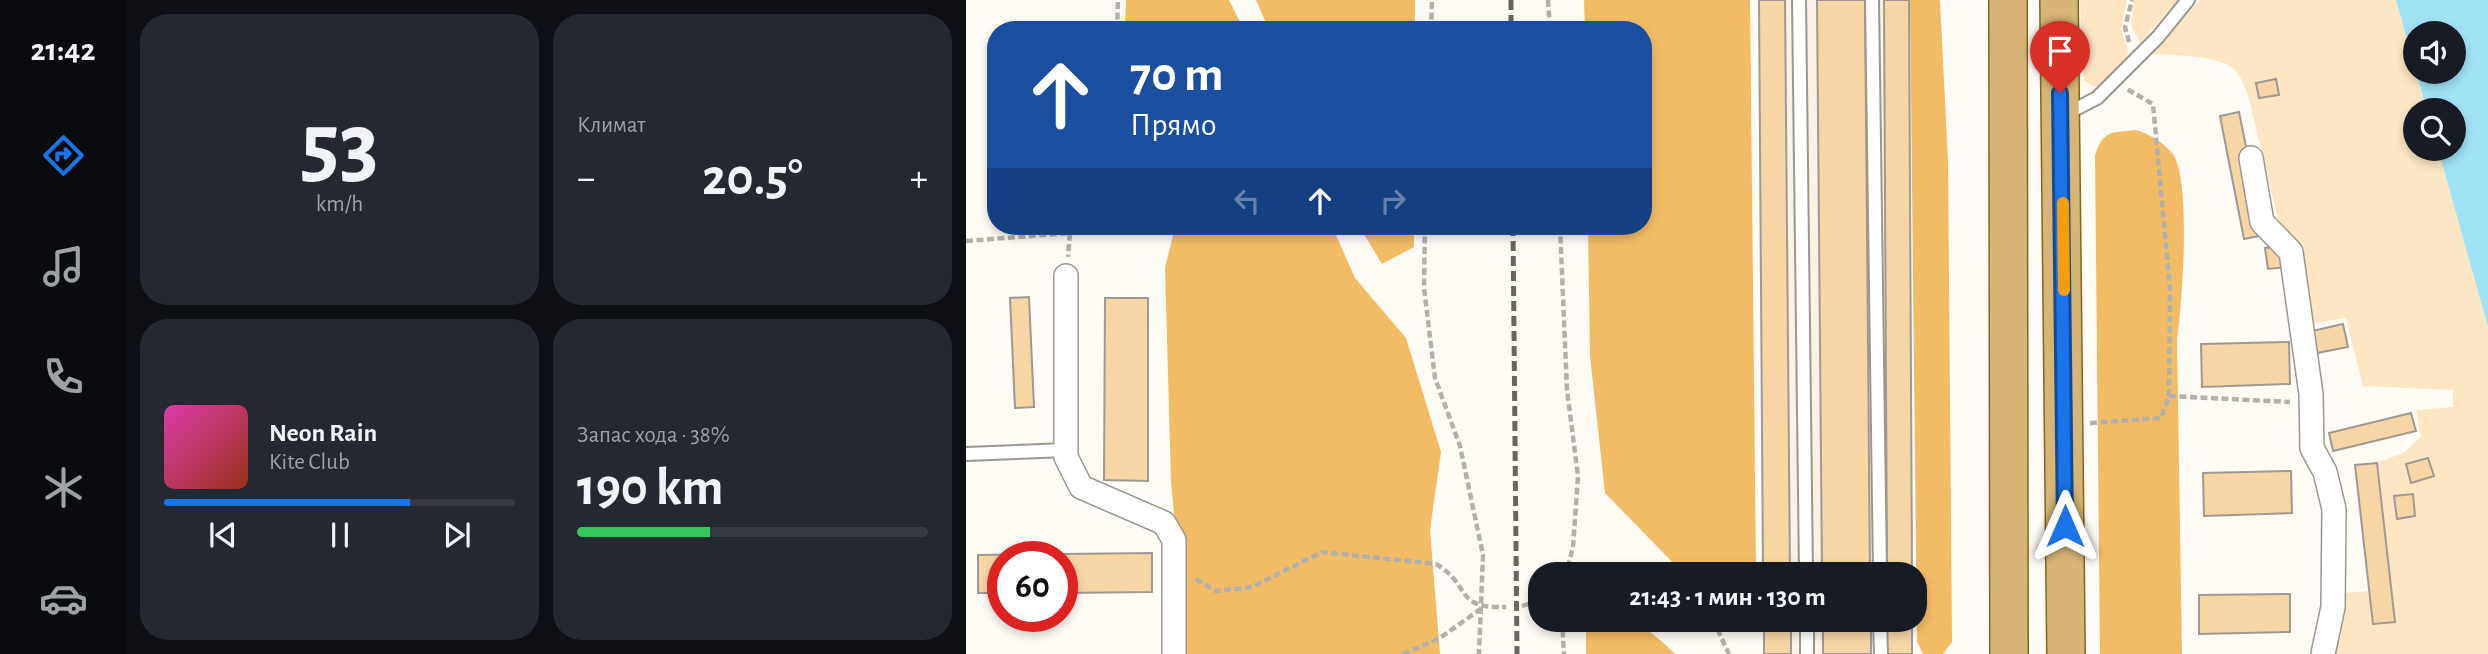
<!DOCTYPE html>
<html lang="ru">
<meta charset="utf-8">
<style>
:root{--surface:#171b24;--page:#242831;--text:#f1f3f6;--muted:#9ea1a6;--line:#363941;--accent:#1a73e8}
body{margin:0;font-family:"Alegreya Sans",sans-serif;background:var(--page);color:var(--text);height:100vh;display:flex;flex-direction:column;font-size:26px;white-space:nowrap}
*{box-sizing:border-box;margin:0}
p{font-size:23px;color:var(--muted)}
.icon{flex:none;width:38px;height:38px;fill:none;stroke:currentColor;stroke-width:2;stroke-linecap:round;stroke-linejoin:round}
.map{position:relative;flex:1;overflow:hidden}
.sheet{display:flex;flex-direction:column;gap:14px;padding:14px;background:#0d0f14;width:840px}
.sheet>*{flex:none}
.banner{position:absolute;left:21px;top:21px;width:665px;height:214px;border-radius:28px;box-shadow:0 4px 10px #0003;background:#1a4fa0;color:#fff;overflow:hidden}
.tools{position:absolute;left:1437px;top:21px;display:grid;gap:14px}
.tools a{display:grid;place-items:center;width:63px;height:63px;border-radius:50%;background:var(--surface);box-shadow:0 4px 10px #0003;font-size:35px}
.speed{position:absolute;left:21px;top:541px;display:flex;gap:14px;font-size:35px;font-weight:700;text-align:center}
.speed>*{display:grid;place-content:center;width:91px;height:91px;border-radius:50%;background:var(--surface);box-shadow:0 4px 10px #0003;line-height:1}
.speed .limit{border:10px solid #d22;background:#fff;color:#111}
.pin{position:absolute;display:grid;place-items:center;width:60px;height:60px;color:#fff;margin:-72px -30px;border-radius:50% 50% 50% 0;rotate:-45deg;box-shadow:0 0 7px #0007}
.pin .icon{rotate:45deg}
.me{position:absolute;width:77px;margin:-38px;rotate:0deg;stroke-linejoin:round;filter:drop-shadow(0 0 5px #0008)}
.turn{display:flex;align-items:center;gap:24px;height:147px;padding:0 28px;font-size:32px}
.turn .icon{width:91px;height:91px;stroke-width:2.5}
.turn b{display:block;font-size:49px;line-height:60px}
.lanes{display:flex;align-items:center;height:66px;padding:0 28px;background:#0003;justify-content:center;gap:35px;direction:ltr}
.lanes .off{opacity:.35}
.big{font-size:52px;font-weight:600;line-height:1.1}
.sheet .tile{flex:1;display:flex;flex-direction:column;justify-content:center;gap:10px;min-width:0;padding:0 24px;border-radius:28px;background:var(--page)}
.sheet .dial{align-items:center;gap:0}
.dial b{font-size:91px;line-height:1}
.song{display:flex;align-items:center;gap:21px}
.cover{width:84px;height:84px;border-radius:10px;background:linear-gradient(135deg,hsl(320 70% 55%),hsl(10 70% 35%))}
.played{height:7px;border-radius:4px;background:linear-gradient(90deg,var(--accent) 70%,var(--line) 70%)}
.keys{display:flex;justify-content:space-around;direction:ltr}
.heat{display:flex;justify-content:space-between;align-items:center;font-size:38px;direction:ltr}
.charge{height:10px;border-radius:5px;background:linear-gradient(90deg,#34c759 38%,var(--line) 0)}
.sheet .tiles{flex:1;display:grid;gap:14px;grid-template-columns:repeat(2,1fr)}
.trip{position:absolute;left:562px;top:562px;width:399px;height:70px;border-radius:28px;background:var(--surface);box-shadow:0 4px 10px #0003;font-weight:600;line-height:70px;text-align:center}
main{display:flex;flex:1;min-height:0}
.tab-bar{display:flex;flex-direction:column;width:126px;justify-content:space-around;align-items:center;background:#090b0e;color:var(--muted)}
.tab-bar .icon{width:49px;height:49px}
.tab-bar .on{color:var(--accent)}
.tab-bar b{font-size:32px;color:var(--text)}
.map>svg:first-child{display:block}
.built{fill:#fbf1e4}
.green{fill:#fde6c4}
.forest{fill:#f2bc66}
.water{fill:#9fe3f5}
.building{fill:#f7d6a6;stroke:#9e9992;stroke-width:2}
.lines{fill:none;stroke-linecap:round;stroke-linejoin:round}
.lane-casing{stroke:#9b9790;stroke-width:16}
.street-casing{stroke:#9b9790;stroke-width:26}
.primary-casing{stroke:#87631e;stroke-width:40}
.path{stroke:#b3b0ab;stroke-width:4.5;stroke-dasharray:7 3.5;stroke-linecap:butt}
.lane{stroke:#fff;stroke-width:12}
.street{stroke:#fff;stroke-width:23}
.primary{stroke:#d6b576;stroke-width:37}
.rail{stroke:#686662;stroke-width:5;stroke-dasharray:10 5;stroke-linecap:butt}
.route-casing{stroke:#114b97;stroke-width:18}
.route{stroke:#1a73e8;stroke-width:12}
.slow{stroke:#f59e0b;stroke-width:12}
</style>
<main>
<nav class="tab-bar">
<b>21:42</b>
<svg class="icon on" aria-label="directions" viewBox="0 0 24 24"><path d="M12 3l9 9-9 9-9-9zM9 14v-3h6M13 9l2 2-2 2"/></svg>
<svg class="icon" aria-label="music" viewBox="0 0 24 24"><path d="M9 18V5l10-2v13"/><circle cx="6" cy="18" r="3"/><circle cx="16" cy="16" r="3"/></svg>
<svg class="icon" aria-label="phone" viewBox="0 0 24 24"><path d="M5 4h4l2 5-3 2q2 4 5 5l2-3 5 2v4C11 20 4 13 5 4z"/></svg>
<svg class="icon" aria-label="climate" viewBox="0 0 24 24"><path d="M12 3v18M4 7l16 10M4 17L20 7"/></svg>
<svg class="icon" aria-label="car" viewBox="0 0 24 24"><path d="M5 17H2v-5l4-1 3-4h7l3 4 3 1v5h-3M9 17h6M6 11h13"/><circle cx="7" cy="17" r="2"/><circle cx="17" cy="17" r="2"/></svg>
</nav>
<section class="sheet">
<div class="tiles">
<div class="tile dial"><b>53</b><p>km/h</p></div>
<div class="tile"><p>Климат</p>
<div class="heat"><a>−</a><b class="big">20.5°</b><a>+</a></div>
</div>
<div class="tile">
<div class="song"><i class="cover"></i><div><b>Neon Rain</b><p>Kite Club</p></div></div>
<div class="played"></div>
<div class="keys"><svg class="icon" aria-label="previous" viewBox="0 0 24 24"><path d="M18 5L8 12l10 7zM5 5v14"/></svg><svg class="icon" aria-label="pause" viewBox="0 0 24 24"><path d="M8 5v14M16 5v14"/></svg><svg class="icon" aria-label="next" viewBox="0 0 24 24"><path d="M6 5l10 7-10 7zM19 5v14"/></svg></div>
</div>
<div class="tile"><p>Запас хода · 38%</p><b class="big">190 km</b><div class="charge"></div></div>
</div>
</section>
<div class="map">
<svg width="1522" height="654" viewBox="0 0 1522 654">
<rect width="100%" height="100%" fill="#fffbf5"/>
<path class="built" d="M 793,0 L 943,0 L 946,574 L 797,574 Z
M 798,620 L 946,620 L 946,654 L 798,654 Z"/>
<path class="green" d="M 1114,0 L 1161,0 L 1155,29 L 1162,49 L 1161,57 L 1136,84 L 1128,87 L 1118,80 Z
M 1168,0 L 1212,0 L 1174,43 L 1165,25 Z
M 1234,0 L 1430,0 L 1461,110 L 1449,110 L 1449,149 L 1472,149 L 1522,327 L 1522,654 L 1363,654 L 1377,593 L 1403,591 L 1407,624 L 1428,621 L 1411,463 L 1439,452 L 1455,436 L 1450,410 L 1487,407 L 1487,390 L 1397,386 L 1380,318 L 1342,324 L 1332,251 L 1313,223 L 1282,95 C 1278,86 1275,76 1269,70 C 1254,55 1206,55 1186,54 Z"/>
<path class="forest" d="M 160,0 L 263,0 L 278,30 L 159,30 Z
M 290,0 L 449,0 L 449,30 L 303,30 Z
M 618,0 L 784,0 L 790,574 L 718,574 L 639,493 L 624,356 L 622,226 L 677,226 L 677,30 L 619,30 Z
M 944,0 L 974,0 L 982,161 L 986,642 L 977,654 L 957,654 L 951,642 Z
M 1170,130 C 1183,134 1197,142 1206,153 C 1226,177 1216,306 1211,339 L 1216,654 L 1134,654 L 1129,155 C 1138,129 1146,133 1170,130 Z
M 198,226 L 366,226 L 389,278 L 440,338 L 475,452 L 464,530 L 474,654 L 221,654 L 205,481 L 199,267 L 208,232 Z
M 393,226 L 448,226 L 448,247 L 416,264 Z
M 620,620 C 665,619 676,621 709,654 L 620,654 Z"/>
<path class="water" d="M 1430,0 L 1522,0 L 1522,327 L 1472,149 L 1488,149 L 1488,110 L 1461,110 L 1450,72 L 1488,72 L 1488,33 L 1449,33 L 1449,68 Z"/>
<path class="building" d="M 793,0 L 819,0 L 824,574 L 797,574 Z
M 851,0 L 899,0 L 904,574 L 856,574 Z
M 918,0 L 943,0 L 946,574 L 921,574 Z
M 1310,79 L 1313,95 L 1293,98 L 1290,83 Z
M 1273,112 L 1298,235 L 1278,239 L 1254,116 Z
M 1317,246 L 1320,267 L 1302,269 L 1299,248 Z
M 63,297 L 68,407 L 49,408 L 44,298 Z
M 139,298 L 182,298 L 182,481 L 138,480 Z
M 1377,324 L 1382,347 L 1351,353 L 1346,331 Z
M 1323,342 L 1324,384 L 1236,387 L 1235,344 Z
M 1445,413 L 1450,431 L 1367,451 L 1363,433 Z
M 1462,458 L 1468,476 L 1445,483 L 1440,464 Z
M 1411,463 L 1429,622 L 1407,624 L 1389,465 Z
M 1325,471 L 1326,513 L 1238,516 L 1237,473 Z
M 1447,494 L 1449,516 L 1431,519 L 1428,496 Z
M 186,553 L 186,592 L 96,593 L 96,556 L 37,556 L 37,593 L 12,593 L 12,555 Z
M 1324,594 L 1324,632 L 1233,634 L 1233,595 Z
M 798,620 L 825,620 L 825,654 L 798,654 Z
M 857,620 L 905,620 L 905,654 L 857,654 Z
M 921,620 L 946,620 L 946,654 L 921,654 Z"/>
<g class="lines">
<g class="lane-casing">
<path id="lane" d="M 833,0 L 840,574
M 906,0 L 914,574
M 1098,115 L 1131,98 L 1192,37 L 1222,0
M 0,454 L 100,450
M 841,620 L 841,654
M 914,620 L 915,654"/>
</g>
<g class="street-casing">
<path id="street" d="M 1285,158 L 1296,222 L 1325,252 L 1345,394 L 1346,448 L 1359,472 L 1368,509 L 1367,607 L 1357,654
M 100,276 L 100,457 L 115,487 L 198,523 L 208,540 L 208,654"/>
</g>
<g class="primary-casing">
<path id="primary" d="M 1042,0 L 1043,654
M 1093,0 L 1100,654"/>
</g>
<path class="path" d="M 582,0 L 584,30
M 151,30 L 152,0
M 465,30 L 466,0
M 1163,42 L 1159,27 L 1166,0
M 459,226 L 458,288 L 469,378 L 494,446 L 517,555 L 513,654
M 594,226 L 601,390 L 612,476 L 607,547 L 600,574
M 104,233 L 110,226
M 0,241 L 104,233 L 102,257
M 1203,396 L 1324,402
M 1124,423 L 1195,418 L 1203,396 L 1204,289 L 1187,104 L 1161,89
M 230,579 L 250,591 L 286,587 L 356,552 L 470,564 C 506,585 487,609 540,607
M 556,606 L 574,600
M 596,620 L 598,654
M 747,620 L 763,654
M 437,654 L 474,638 L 516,608"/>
<use href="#lane" class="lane"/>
<use href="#street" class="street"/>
<use href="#primary" class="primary"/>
<path class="rail" d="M 545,0 L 545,30
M 547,226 L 551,654"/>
</g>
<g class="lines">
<g class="route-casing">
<path id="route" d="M 1094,93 L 1099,526"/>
</g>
<use href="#route" class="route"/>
<path class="slow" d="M 1097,203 L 1098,290"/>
</g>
</svg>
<div class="tools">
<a><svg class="icon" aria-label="sound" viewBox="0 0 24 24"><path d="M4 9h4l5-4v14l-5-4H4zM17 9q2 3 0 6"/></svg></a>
<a><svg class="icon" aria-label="search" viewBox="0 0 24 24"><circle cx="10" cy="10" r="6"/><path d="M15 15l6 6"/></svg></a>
</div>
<div class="speed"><div class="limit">60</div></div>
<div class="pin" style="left:1094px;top:93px;background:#d93025"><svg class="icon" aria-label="arrive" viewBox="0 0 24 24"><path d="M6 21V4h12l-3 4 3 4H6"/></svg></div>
<svg class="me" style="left:1099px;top:526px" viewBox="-20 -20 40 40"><path d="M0-17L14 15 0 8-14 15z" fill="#1a73e8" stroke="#fff" stroke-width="4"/></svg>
<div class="trip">21:43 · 1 мин · 130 m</div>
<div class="banner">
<div class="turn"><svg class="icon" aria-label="ahead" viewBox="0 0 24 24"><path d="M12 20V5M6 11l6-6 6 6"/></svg><div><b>70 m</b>Прямо</div></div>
<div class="lanes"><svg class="icon off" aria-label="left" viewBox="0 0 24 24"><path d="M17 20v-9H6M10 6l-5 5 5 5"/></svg><svg class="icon" aria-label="ahead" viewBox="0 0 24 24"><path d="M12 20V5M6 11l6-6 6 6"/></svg><svg class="icon off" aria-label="right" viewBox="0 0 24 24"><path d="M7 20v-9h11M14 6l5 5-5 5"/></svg></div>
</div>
</div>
</main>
